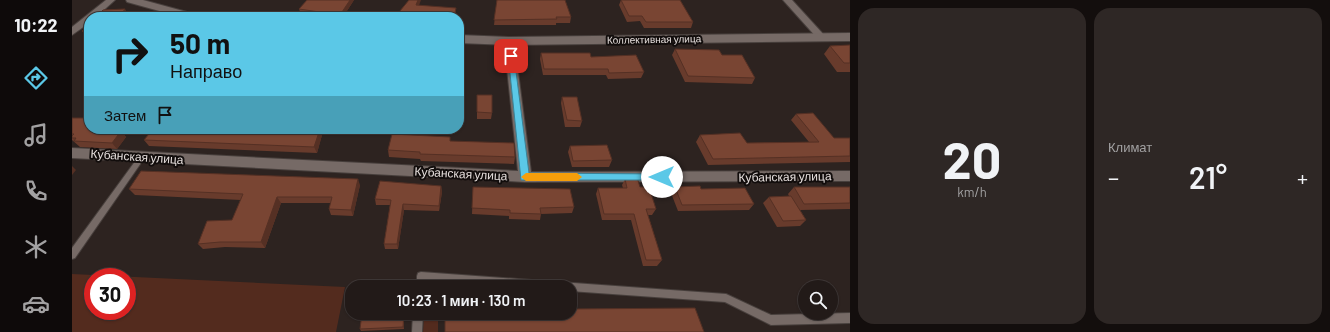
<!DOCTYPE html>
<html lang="ru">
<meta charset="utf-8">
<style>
:root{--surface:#221a18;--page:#2e2725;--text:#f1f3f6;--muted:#a2a1a2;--line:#3f3837;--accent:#5bc8e7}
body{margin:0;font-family:Barlow,sans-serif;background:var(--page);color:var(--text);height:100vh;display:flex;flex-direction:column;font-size:15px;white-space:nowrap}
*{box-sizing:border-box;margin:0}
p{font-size:13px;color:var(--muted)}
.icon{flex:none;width:22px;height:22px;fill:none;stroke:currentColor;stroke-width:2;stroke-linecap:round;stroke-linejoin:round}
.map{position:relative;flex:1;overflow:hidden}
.panel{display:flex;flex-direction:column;gap:8px;padding:8px;background:#130e0d;width:480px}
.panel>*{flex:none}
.guide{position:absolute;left:12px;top:12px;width:380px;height:122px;border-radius:16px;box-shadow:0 1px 3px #0004,0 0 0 1px var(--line);background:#5bc8e7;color:#111;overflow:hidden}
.tools{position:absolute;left:726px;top:280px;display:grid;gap:8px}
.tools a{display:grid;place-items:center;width:40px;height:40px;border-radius:50%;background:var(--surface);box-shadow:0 1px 3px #0004,0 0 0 1px var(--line);font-size:20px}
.speed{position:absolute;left:12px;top:268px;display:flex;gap:8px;font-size:20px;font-weight:700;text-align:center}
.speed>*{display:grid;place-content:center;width:52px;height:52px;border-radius:50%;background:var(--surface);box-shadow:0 1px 3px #0004,0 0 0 1px var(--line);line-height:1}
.speed .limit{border:6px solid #d22;background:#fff;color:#111}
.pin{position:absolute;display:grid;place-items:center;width:34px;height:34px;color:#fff;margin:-17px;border-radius:8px;box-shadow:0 2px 6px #0006}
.me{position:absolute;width:44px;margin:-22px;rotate:270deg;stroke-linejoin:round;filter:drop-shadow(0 0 3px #0008)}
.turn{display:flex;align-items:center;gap:14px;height:84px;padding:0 20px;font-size:18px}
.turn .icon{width:52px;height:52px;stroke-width:2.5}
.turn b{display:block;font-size:28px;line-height:34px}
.then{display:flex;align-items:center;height:38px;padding:0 20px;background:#0003;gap:8px;font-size:15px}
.big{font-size:30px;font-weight:600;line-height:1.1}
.panel .tile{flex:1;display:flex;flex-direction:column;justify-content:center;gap:6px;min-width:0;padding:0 14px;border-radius:16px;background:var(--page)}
.panel .dial{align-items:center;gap:0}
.dial b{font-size:52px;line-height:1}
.heat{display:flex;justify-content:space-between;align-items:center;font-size:22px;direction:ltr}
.panel .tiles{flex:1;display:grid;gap:8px;grid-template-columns:repeat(2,1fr)}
.trip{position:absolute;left:273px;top:280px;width:232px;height:40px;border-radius:16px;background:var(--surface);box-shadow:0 1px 3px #0004,0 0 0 1px var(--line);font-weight:600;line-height:40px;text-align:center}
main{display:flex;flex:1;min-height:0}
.menu{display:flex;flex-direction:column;width:72px;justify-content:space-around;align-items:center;background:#0e0a0a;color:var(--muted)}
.menu .icon{width:28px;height:28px}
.menu .on{color:var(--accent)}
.menu b{font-size:18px;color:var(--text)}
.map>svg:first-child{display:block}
.green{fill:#532b1e;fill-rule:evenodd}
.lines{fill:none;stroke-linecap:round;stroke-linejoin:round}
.service-casing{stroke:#473f3c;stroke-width:2}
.minor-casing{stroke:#473f3c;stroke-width:2}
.tertiary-casing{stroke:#473f3c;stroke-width:2}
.service{fill:#766a66;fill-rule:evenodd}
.minor{fill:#766a66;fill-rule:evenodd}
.tertiary{fill:#766a66;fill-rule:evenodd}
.wall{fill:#683b2c}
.shaded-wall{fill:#553024}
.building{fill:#794533;stroke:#553024}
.route{fill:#5bc8e7;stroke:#3b8296}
.slow{fill:#f59e0b}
.labels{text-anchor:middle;stroke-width:4;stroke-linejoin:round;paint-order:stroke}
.far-street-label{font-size:10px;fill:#e6dfdd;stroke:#120d0c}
.street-label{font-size:12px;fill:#e6dfdd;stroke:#120d0c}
</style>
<main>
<nav class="menu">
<b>10:22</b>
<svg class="icon on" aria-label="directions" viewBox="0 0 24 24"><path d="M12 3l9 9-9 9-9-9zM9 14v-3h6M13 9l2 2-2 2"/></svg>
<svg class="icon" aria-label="music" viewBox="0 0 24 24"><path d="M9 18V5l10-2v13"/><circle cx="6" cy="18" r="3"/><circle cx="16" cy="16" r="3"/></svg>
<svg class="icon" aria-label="phone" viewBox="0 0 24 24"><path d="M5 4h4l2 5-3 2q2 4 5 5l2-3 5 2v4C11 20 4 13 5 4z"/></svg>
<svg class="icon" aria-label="climate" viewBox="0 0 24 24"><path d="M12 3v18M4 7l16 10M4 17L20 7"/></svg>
<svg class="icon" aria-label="car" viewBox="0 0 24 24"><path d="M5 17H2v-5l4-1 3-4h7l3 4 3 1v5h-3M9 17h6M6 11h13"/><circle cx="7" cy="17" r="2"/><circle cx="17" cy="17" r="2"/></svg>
</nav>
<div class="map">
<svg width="778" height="332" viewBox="0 0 778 332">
<rect width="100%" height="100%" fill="#2d2320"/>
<path class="green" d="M 0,274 L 273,287 L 264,332 L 0,332 ZM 21,277 L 55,277 L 55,311 L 21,311 Z
M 352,313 L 366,313 L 366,332 L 351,332 Z"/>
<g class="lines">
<g class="service-casing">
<path id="service" d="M 69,155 L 71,156 L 72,158 L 71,160 L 3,258 L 0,259 L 0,248 L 67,156 Z
M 349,272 L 654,294 L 699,315 L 778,313 L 778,323 L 699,325 L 653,302 L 498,291 L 498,287 L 445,287 L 353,280 L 353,287 L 345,287 L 345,276 L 346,273 Z
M 341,313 L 351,313 L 350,332 L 340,332 Z"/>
</g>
<g class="minor-casing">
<path id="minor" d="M 34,0 L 43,0 L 24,17 L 17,17 L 17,23 L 0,35 L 0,27 Z
M 711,0 L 720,0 L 752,35 L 754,37 L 752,39 L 746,39 Z
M 437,38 L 442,41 L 459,172 L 778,171 L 778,181 L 453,182 L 0,158 L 0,148 L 446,171 L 432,41 Z"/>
</g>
<g class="tertiary-casing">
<path id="tertiary" d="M 54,0 L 71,0 L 126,15 L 128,17 L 109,17 L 55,2 Z
M 778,33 L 778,41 L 437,45 L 387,43 L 387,35 L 437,37 Z"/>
</g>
<use href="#service" class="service"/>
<use href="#minor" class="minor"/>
<use href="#tertiary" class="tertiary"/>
</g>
<path class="wall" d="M 282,0 L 271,17 L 250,17 L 229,14 L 227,9 Z
M 425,0 L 499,17 L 498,23 L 484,23 L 484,25 L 422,25 Z
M 549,0 L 621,22 L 619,28 L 572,28 L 568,21 L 555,22 L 547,5 Z
M 17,24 L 17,38 L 15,38 L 10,31 Z
M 778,45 L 778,72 L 765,72 L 752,54 L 758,46 Z
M 603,49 L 650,55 L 683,78 L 680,84 L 613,82 L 600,55 Z
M 469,53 L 519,57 L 572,72 L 569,78 L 536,79 L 534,75 L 471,75 L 468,59 Z
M 405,95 L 420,113 L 419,119 L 405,119 Z
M 490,97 L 510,121 L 508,127 L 493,127 L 489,103 Z
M 724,114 L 762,138 L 778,138 L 778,162 L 636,165 L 624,142 L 628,135 L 675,143 L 737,142 L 719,120 Z
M 0,118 L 17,129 L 40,129 L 39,131 L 49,131 L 54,137 L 45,149 L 8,147 L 0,140 Z
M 248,129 L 250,135 L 245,153 L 77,146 L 72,140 L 218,130 Z
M 378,137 L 378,141 L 443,157 L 442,164 L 349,161 L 348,159 L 317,157 L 316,150 Z
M 498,146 L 540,160 L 537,167 L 500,167 L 496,152 Z
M 553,179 L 568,187 L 584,209 L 580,215 L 576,215 L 590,260 L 585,266 L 571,266 L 559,220 L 530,220 L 524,194 L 526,188 L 551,188 L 550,185 Z
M 288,185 L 281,216 L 259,215 L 257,209 L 259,203 L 209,203 L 193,248 L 153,247 L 131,249 L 126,244 L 160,220 L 169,200 L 63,195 L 57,189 Z
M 369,186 L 370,192 L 367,211 L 332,210 L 326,249 L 313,249 L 312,244 L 318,205 L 304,205 L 303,199 Z
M 401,187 L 502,207 L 500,213 L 469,214 L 468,220 L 437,219 L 437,216 L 400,214 Z
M 603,187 L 629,189 L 682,204 L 677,210 L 606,211 L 599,193 Z
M 722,187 L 778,187 L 778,209 L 728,210 L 734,220 L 728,226 L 705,227 L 691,203 L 697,197 L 717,196 L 716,194 Z
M 332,313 L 332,329 L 289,331 L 288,329 Z"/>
<path class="shaded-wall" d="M 278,0 L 282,0 L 271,17 L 269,17 L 268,15 Z
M 346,0 L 349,0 L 345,11 L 344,5 Z
M 384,8 L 384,13 L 383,17 L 382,17 Z
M 53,9 L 57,16 L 56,17 L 47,17 Z
M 30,129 L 40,129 L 35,136 L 29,130 Z
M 248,129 L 250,135 L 245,153 L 242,147 Z
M 49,131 L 54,137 L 45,149 L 40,143 Z
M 0,166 L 4,170 L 0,175 Z
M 286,179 L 288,185 L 281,216 L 279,210 Z
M 369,186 L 370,192 L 367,211 L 367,206 Z
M 205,197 L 209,203 L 193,248 L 189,242 Z
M 331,204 L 332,210 L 326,249 L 325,244 Z
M 332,313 L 332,329 L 331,327 Z"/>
<path class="building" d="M 235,0 L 278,0 L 268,15 L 227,9 Z
M 337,0 L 346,0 L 344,5 L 384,8 L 382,17 L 323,17 Z
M 425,0 L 493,0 L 499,17 L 484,17 L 485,19 L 422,20 Z
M 549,0 L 608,0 L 621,22 L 574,22 L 570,16 L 557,16 Z
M 53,9 L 47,17 L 24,17 L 31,10 Z
M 17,24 L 17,31 L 10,31 Z
M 778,45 L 778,63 L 772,63 L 758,46 Z
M 603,49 L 647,50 L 650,55 L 670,55 L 683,78 L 616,76 Z
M 469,53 L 518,53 L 519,57 L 564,55 L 572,72 L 537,73 L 536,69 L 472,69 Z
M 405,95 L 420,95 L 420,113 L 405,112 Z
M 490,97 L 505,97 L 510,121 L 495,120 Z
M 741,113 L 762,138 L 778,138 L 778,156 L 641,159 L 628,135 L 668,133 L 675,143 L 747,142 L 724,114 Z
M 17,116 L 17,129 L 30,129 L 29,130 L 49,131 L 40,143 L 2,141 L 4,138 L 0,138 L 0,136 L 2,134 L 0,134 L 0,118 L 15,118 Z
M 81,129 L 194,129 L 218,130 L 219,129 L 248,129 L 242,147 L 72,140 Z
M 320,134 L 378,137 L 378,141 L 442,143 L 443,157 L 348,154 L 348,152 L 316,150 Z
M 535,145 L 540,160 L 501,161 L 498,146 Z
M 69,171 L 286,179 L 279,210 L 257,209 L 260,197 L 205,197 L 189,242 L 148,242 L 126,244 L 135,221 L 160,220 L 171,194 L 57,189 Z
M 565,177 L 568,187 L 577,187 L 584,209 L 574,209 L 590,260 L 574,260 L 562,214 L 532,214 L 526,188 L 555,188 L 553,179 Z
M 308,181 L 369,186 L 367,206 L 331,204 L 325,244 L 312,244 L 319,200 L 303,199 Z
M 628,186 L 629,189 L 673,188 L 682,204 L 610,205 L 603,187 Z
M 401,187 L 498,189 L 502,207 L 468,208 L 469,214 L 438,213 L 438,210 L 400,208 Z
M 722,187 L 778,187 L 778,203 L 732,204 Z
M 719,196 L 734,220 L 711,221 L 697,197 Z
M 374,286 L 421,286 L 421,287 L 374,287 Z
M 623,308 L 632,332 L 373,332 L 373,313 L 498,313 L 498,309 Z
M 290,313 L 332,313 L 331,327 L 288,329 Z"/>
<path class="route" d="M 436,54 L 442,56 L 457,173 L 590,174 L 594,177 L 593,180 L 449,180 Z"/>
<path class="slow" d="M 454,173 L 505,173 L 510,177 L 505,181 L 454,181 L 449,177 Z"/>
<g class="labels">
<g class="far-street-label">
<text transform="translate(582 39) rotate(-1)" y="4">Коллективная улица</text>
</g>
<g class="street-label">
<text transform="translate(65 157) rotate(4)" y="4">Кубанская улица</text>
<text transform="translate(389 174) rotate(3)" y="4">Кубанская улица</text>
<text transform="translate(713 177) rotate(-1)" y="4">Кубанская улица</text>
</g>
</g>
</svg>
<div class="tools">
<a><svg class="icon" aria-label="search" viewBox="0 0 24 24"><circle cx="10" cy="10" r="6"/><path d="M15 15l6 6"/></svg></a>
</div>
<div class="speed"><div class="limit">30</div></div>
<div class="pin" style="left:439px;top:56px;background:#d93025"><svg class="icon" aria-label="arrive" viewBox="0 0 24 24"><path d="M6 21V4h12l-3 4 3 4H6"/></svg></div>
<svg class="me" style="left:590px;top:177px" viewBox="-20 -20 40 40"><circle r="19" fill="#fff"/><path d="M0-13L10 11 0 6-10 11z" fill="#5bc8e7"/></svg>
<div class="trip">10:23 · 1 мин · 130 m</div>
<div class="guide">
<div class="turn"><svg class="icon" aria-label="right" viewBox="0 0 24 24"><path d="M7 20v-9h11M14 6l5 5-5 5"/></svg><div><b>50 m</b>Направо</div></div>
<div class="then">Затем<svg class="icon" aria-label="arrive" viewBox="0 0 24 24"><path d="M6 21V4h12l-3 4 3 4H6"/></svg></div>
</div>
</div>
<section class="panel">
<div class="tiles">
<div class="tile dial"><b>20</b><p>km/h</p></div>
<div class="tile"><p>Климат</p>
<div class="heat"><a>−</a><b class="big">21°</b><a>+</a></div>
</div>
</div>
</section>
</main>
